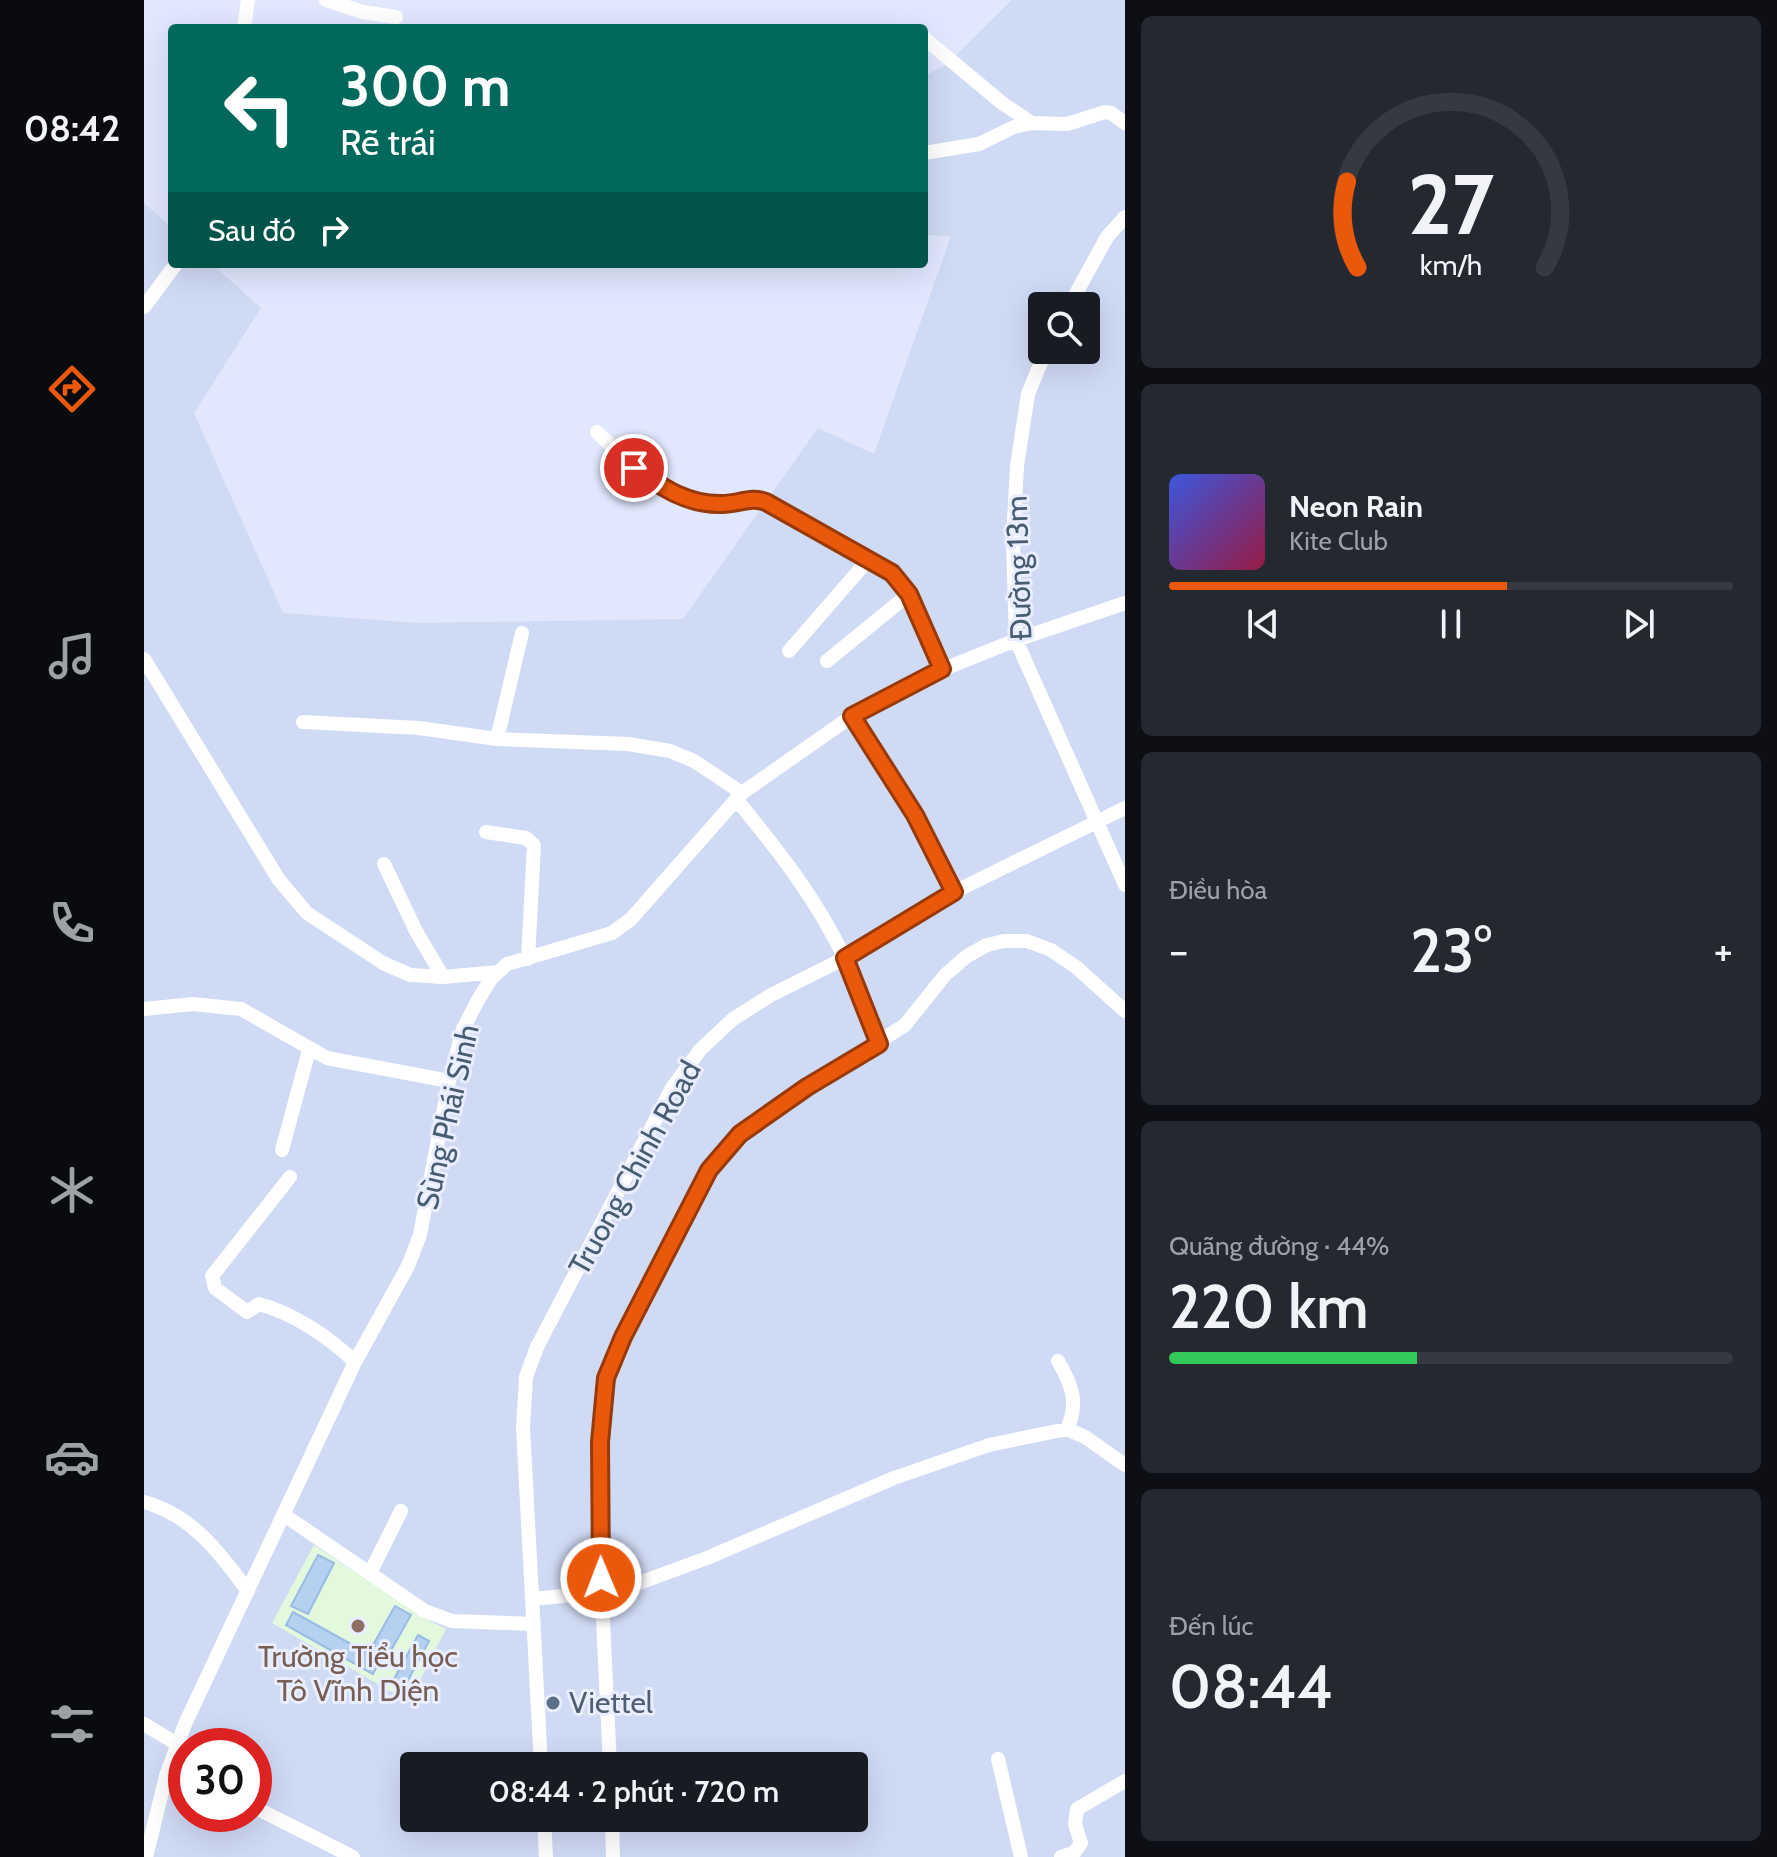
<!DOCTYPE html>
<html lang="vi">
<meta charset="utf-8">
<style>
:root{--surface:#171b24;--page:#242831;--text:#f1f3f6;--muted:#9ea1a6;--line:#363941;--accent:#ea580c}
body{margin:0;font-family:Cabin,sans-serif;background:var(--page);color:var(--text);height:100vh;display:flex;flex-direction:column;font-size:30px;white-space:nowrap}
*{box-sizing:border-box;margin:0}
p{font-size:26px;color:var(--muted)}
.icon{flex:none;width:44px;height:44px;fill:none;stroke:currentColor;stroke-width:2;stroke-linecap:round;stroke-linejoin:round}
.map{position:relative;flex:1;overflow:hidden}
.details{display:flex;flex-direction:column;gap:16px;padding:16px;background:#0d0f14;width:652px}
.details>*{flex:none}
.guide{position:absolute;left:24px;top:24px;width:760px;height:244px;border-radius:8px;box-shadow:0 8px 32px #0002;background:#00695c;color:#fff;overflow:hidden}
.buttons{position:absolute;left:884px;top:292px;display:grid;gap:16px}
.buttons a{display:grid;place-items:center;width:72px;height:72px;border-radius:8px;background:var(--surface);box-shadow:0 8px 32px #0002;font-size:40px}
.speed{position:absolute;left:24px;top:1728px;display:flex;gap:16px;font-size:40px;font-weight:700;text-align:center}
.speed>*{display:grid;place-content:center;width:104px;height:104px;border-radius:50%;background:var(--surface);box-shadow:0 8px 32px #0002;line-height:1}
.speed .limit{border:12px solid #d22;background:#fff;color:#111}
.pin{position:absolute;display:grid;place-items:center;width:68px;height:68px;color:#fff;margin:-34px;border:4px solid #fff;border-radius:50%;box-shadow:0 2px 8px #0007}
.me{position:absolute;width:88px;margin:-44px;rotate:359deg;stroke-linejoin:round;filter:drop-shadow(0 0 6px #0008)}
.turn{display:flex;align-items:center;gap:28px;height:168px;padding:0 40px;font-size:36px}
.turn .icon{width:104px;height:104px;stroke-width:2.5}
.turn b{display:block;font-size:56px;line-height:68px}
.then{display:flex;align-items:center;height:76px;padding:0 40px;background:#0003;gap:16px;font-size:30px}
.big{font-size:60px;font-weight:600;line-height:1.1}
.details .card{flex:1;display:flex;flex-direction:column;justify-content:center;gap:12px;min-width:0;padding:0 28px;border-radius:12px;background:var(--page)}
.details .dial{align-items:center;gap:0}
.dial svg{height:208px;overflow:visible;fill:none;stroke:var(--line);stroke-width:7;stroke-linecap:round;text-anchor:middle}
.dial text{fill:var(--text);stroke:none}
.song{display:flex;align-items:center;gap:24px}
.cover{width:96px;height:96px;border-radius:12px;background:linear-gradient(135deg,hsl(230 70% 55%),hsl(340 70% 35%))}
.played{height:8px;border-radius:4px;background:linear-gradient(90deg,var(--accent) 60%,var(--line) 60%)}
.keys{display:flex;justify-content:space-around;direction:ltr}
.heat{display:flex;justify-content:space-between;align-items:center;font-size:44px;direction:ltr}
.charge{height:12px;border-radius:6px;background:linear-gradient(90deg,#34c759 44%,var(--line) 0)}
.trip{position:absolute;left:256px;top:1752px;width:468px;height:80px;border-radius:8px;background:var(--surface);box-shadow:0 8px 32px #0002;font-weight:600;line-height:80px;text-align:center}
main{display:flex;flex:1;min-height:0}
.tabs{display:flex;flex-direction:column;width:144px;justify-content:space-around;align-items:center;background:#090b0e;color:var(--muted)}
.tabs .icon{width:56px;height:56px}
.tabs .selected{color:var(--accent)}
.tabs b{font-size:36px;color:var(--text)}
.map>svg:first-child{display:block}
.residential{fill:#cfdaf4;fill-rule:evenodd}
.education{fill:#e3f9de}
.building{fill:#b6d0f0;stroke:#98bbe6;stroke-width:2}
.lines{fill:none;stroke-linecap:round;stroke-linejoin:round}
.minor{stroke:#fff;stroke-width:14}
.route-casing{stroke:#983908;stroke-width:20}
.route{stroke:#ea580c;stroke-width:14}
.education-dot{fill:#8d6e63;stroke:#e8edff;stroke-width:3}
.service-dot{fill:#5c6f8a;stroke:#e8edff;stroke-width:3}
.labels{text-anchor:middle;stroke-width:6;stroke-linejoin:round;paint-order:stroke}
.street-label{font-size:30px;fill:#475d74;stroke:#e8edff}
.education-label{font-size:30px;fill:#785e54;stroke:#e8edff}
.service-label{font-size:30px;fill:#4e5e75;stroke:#e8edff;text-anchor:start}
</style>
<main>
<nav class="tabs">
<b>08:42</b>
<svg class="icon selected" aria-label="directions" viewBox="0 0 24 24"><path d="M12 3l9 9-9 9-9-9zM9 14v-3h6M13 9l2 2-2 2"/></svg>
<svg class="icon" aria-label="music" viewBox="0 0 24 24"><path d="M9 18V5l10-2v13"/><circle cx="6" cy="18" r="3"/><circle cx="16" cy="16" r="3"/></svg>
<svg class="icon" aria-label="phone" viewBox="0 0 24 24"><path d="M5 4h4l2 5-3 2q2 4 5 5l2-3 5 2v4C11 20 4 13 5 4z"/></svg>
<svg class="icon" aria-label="climate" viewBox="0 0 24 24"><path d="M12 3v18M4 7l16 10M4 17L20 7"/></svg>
<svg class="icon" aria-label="car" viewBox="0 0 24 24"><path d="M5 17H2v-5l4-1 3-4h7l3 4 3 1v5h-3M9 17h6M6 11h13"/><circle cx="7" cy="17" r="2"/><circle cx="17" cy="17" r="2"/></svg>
<svg class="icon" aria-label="filters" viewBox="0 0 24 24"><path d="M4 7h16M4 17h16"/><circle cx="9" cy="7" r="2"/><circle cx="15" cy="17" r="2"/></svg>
</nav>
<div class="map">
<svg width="981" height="1857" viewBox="0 0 981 1857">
<rect width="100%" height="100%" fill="#e1e7fd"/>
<path class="residential" d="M 868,0 L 981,0 L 981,1857 L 0,1857 L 0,203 L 28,228 L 28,264 L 68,264 L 117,308 L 50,413 L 139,613 L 273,623 L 539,619 L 674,428 L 730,454 L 807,236 L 780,235 L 780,76 L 802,65 ZM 898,306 L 942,306 L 942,350 L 898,350 ZM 42,1746 L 110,1746 L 110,1814 L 42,1814 ZM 270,1766 L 710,1766 L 710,1818 L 270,1818 Z"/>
<path class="education" d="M 170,1545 L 282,1619 L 302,1629 L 265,1702 L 128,1623 Z"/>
<path class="building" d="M 174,1555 L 190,1563 L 164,1614 L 147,1606 Z
M 251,1606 L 267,1615 L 245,1654 L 229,1645 Z
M 149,1612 L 236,1660 L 229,1674 L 142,1625 Z
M 274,1635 L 285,1641 L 260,1688 L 249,1681 Z"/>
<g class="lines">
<path class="minor" d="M 182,0 L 219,12 L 252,17
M 100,28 L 104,0
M 780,38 L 858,103 L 888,123
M 780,153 L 835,144 L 872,126 L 888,123 L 923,124 L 961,112 L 967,113 L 981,123
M 925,306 L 963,237 L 981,217
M 0,307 L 32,264
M 902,350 L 884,394 L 873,466 L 869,539 L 872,640 L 981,885
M 453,432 C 488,466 525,504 577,505 C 589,505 601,497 613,498 C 630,501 750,572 760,586 C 777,609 786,643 798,669
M 645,651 L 724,560
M 0,659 L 135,880 L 163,913 L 239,963 L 266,975 L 299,977 L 354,972
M 683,661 L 765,594
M 708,716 L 771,815 L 810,892
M 159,722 L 275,728 L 353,739 L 484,744 L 526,751 L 550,761 L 598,793
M 353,739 L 378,633
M 592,799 C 633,849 672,898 700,957 C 714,985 723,1015 735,1044
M 342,832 L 382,838 L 390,845 L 384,959
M 240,864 L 272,931 L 299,977
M 0,1009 L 49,1004 L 97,1009 L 183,1058 L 305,1081
M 138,1150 L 165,1050
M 146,1177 L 68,1276 L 71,1288 L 103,1312 L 115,1304 C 149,1313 185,1337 211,1362
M 914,1361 C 928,1385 935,1403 923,1429
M 0,1502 C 48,1515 76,1553 104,1591
M 140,1515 L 281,1611 L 308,1621 L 390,1624
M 226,1573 L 257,1511
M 389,1599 L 476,1590 L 563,1558 L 750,1478 L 845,1445 L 923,1429 L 941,1437 L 981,1465
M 0,1724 L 33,1744
M 854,1759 L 877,1857
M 397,1766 L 379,1428 L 382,1377 L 393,1347 L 528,1088 L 556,1050 L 589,1019 L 627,995 L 701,958 L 810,892 L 981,808
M 466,1766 L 457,1578 L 456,1442 L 462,1378 L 479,1337 L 565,1170 L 596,1134 L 663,1087 L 761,1025 L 801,975 L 823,956 L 843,945 L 860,941 L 883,941 L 907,950 L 932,967 L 981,1011
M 110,1807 L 209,1857
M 400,1818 L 402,1857
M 468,1818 L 469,1857
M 2,1857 L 22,1776 L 41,1724 L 211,1362 L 264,1266 L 276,1235 L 305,1081 L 319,1029 L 334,1000 L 347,979 L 363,964 L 468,933 L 487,919 L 598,793 L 708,716 L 785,675 L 872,640 L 981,603
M 917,1857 L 930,1853 L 937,1843 L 931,1824 L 933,1809 L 981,1781"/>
</g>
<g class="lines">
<g class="route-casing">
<path id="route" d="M 457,1578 L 456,1442 L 462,1378 L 479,1337 L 565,1170 L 596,1134 L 663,1087 L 735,1044 L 701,958 L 810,892 L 771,815 L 708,716 L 798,669 L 765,594 L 748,573 L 622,502 C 607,496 595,504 578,504 C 543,505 518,487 490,468"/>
</g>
<use href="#route" class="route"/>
</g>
<circle class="education-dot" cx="214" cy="1626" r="8"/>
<circle class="service-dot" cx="409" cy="1703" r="8"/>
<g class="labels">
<g class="street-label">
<text transform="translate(875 568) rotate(-92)" y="10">Đường 13m</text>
<text transform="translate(304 1117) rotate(-77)" y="10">Sùng Phái Sinh</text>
<text transform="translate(491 1168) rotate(-61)" y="10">Truong Chinh Road</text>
</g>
<g class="education-label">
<text x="214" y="1667">Trường Tiểu học<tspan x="214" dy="34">Tô Vĩnh Diện</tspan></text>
</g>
<g class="service-label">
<text x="425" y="1713">Viettel</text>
</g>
</g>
</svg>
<div class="buttons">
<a><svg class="icon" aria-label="search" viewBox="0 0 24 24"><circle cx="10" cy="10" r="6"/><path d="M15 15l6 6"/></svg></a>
</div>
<div class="speed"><div class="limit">30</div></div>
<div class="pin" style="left:490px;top:468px;background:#d93025"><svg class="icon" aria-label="arrive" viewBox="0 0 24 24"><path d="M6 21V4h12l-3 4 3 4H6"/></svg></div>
<svg class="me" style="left:457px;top:1578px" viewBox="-20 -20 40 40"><circle r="17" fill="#ea580c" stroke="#fff" stroke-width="3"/><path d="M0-11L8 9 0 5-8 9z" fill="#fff"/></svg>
<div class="trip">08:44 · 2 phút · 720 m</div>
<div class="guide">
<div class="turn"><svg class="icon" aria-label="left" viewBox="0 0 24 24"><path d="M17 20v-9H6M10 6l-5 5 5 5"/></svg><div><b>300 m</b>Rẽ trái</div></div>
<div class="then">Sau đó<svg class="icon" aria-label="right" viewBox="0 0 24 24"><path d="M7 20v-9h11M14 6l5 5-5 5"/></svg></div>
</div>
</div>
<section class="details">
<div class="card dial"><svg viewBox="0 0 100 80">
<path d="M14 69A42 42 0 1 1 86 69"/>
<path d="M14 69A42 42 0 0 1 10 36" stroke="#ea580c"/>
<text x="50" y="56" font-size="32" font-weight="700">27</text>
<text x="50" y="72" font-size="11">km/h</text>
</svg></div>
<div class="card">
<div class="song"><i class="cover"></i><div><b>Neon Rain</b><p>Kite Club</p></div></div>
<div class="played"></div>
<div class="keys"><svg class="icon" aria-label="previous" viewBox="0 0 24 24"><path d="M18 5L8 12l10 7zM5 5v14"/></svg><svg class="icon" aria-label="pause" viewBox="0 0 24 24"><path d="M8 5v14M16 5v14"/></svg><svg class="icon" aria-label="next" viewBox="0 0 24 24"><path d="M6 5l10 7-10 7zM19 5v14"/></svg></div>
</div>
<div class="card"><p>Điều hòa</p>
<div class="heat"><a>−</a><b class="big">23°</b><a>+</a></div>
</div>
<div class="card"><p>Quãng đường · 44%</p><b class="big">220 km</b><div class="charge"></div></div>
<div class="card"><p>Đến lúc</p><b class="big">08:44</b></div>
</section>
</main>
